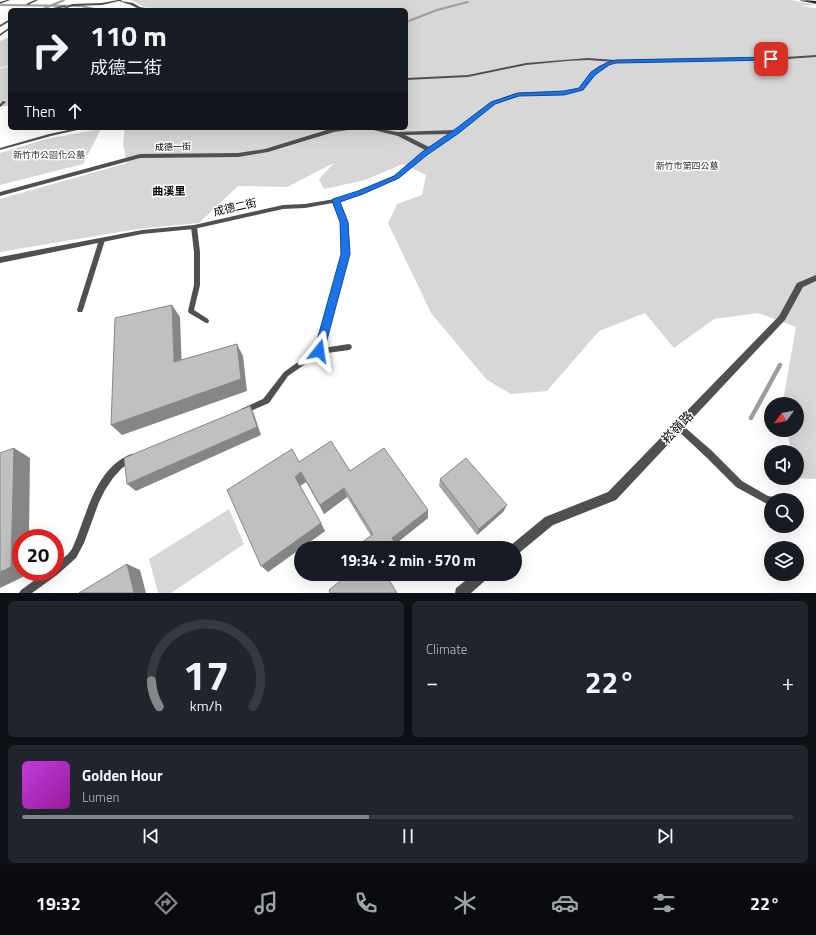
<!DOCTYPE html>
<meta charset="utf-8">
<style>
:root{--surface:#171b24;--page:#20242c;--text:#f1f3f6;--muted:#9ea1a6;--line:#363941;--accent:#858687}
body{margin:0;font-family:"Titillium Web","Noto Sans TC",sans-serif;background:var(--page);color:var(--text);height:100vh;display:flex;flex-direction:column;font-size:15px;white-space:nowrap}
*{box-sizing:border-box;margin:0}
p{font-size:13px;color:var(--muted)}
.icon{flex:none;width:22px;height:22px;fill:none;stroke:currentColor;stroke-width:2;stroke-linecap:round;stroke-linejoin:round}
.map{position:relative;height:593px;overflow:hidden}
.details{display:flex;flex-direction:column;gap:8px;padding:8px;background:#0d0f14;flex:1}
.details>*{flex:none}
.top-card{position:absolute;left:8px;top:8px;width:400px;height:122px;border-radius:6px;box-shadow:0 4px 16px #0002;background:#171b24;color:var(--text);overflow:hidden}
.needle{width:26px;rotate:238deg}
.controls{position:absolute;left:764px;top:397px;display:grid;gap:8px}
.controls a{display:grid;place-items:center;width:40px;height:40px;border-radius:50%;background:var(--surface);box-shadow:0 4px 16px #0002;font-size:20px}
.speed{position:absolute;left:12px;top:529px;display:flex;gap:8px;font-size:20px;font-weight:700;text-align:center}
.speed>*{display:grid;place-content:center;width:52px;height:52px;border-radius:50%;background:var(--surface);box-shadow:0 4px 16px #0002;line-height:1}
.speed .limit{border:6px solid #d22;background:#fff;color:#111}
.pin{position:absolute;display:grid;place-items:center;width:34px;height:34px;color:#fff;margin:-17px;border-radius:8px;box-shadow:0 2px 6px #0006}
.me{position:absolute;width:44px;margin:-22px;rotate:15deg;stroke-linejoin:round;filter:drop-shadow(0 0 3px #0008)}
.turn{display:flex;align-items:center;gap:14px;height:84px;padding:0 16px;font-size:18px}
.turn .icon{width:52px;height:52px;stroke-width:2.5}
.turn b{display:block;font-size:28px;line-height:34px}
.then{display:flex;align-items:center;height:38px;padding:0 16px;background:#0003;gap:8px;font-size:15px}
.big{font-size:30px;font-weight:700;line-height:1.1}
.details .tile{flex:1;display:flex;flex-direction:column;justify-content:center;gap:6px;min-width:0;padding:0 14px;border-radius:6px;background:var(--page)}
.details .dial{align-items:center;gap:0}
.dial svg{height:104px;overflow:visible;fill:none;stroke:var(--line);stroke-width:7;stroke-linecap:round;text-anchor:middle}
.dial text{fill:var(--text);stroke:none}
.song{display:flex;align-items:center;gap:12px}
.cover{width:48px;height:48px;border-radius:6px;background:linear-gradient(135deg,hsl(290 70% 55%),hsl(300 70% 35%))}
.played{height:4px;border-radius:2px;background:linear-gradient(90deg,var(--accent) 45%,var(--line) 45%)}
.keys{display:flex;justify-content:space-around;direction:ltr}
.heat{display:flex;justify-content:space-between;align-items:center;font-size:22px;direction:ltr}
.details .tiles{flex:1;display:grid;gap:8px;grid-template-columns:1fr 1fr}
.tile:last-child{grid-column:span 2}
.trip{position:absolute;left:294px;top:541px;width:228px;height:40px;border-radius:20px;background:var(--surface);box-shadow:0 4px 16px #0002;font-weight:700;line-height:40px;text-align:center}
.tabs{display:flex;height:64px;justify-content:space-around;align-items:center;background:#090b0e;color:var(--muted)}
.tabs .icon{width:28px;height:28px}
.tabs .selected{color:var(--accent)}
.tabs b{font-size:18px;color:var(--text)}
.map>svg:first-child{display:block}
.green{fill:#d7d7d7}
.lines{fill:none;stroke-linecap:round;stroke-linejoin:round}
.stream-far1{stroke:#9e9e9e;stroke-width:2}
.stream{stroke:#9e9e9e;stroke-width:4.5}
.lane{fill:#505050;fill-rule:evenodd}
.street{fill:#505050;fill-rule:evenodd}
.secondary{fill:#1d1d1d;fill-rule:evenodd}
.wall{fill:#a5a5a5}
.shaded-wall{fill:#868686}
.building{fill:#c0c0c0;stroke:#868686}
.route{fill:#1a73e8;stroke:#114b97}
.labels{text-anchor:middle;stroke-width:3;stroke-linejoin:round;paint-order:stroke}
.far-street-label{font-size:9px;fill:#000;stroke:#fff}
.far-park-label{font-size:9px;fill:#2e2e2e;stroke:#fff}
.far-quarter-label{font-size:11px;font-weight:bold;fill:#000;stroke:#fff}
.street-label{font-size:11px;fill:#000;stroke:#fff}
.near-street-label{font-size:13px;fill:#000;stroke:#fff}
</style>
<div class="map">
<svg width="816" height="593" viewBox="0 0 816 593">
<rect width="100%" height="100%" fill="#fff"/>
<path class="green" d="M 131,0 L 791,0 L 816,5 L 800,6 L 816,8 L 816,479 L 795,478 L 797,478 L 797,452 L 791,452 L 787,430 L 797,430 L 797,404 L 783,404 L 783,401 L 796,327 L 758,313 L 714,319 L 674,348 L 645,313 L 599,331 L 547,391 L 511,394 L 487,380 L 431,313 L 388,223 L 397,204 L 422,195 L 426,175 L 403,164 L 365,180 L 324,189 L 319,179 L 334,163 L 287,187 L 238,186 L 199,223 L 137,229 L 0,252 L 0,199 L 127,163 L 123,144 L 125,128 L 406,128 L 406,10 L 170,10 L 144,7 Z
M 10,37 L 10,65 L 0,68 L 0,41 Z
M 10,66 L 10,105 L 0,107 L 0,69 Z
M 101,129 L 83,164 L 0,185 L 0,153 L 46,139 Z
M 229,509 L 244,544 L 171,593 L 158,593 L 149,559 Z"/>
<g class="lines">
<path class="stream-far1" d="M 1,5 L 81,6 L 98,10
M 43,9 L 64,0
M 406,22 L 437,10 L 468,2"/>
<path class="stream" d="M 751,418 L 780,365"/>
<path class="lane" d="M 7,0 L 10,0 L 0,4 L 0,2 Z
M 35,0 L 38,0 L 28,5 L 26,4 Z
M 118,0 L 122,0 L 121,1 L 133,3 L 140,7 L 156,10 L 139,9 L 131,5 L 119,1 L 102,5 L 72,6 L 62,10 L 59,10 L 72,4 L 102,3 Z
M 800,0 L 816,2 L 816,4 L 801,1 Z
M 66,5 L 65,7 L 49,10 L 44,10 Z
M 10,19 L 10,21 L 0,27 L 0,25 Z
M 10,27 L 10,29 L 0,36 L 0,34 Z
M 588,58 L 615,60 L 617,61 L 615,62 L 588,60 L 567,61 L 526,65 L 468,77 L 406,80 L 406,78 L 468,75 L 526,63 Z
M 3,101 L 6,102 L 0,107 L 0,104 Z
M 78,128 L 86,128 L 51,136 L 0,150 L 0,148 L 49,134 Z
M 334,200 L 336,200 L 338,201 L 347,222 L 349,254 L 323,348 L 349,344 L 351,345 L 352,347 L 351,349 L 349,350 L 320,354 L 288,376 L 269,403 L 244,414 L 241,413 L 240,411 L 241,409 L 263,399 L 284,372 L 316,349 L 343,254 L 341,222 L 334,201 Z
M 194,225 L 197,227 L 200,252 L 200,285 L 194,310 L 208,319 L 209,321 L 208,323 L 206,323 L 189,313 L 188,311 L 194,285 L 194,252 L 191,227 Z
M 102,238 L 105,240 L 83,310 L 82,312 L 78,312 L 77,310 L 99,240 Z
M 678,422 L 681,424 L 711,450 L 742,481 L 768,496 L 774,497 L 775,500 L 771,500 L 771,504 L 767,504 L 736,487 L 705,456 L 675,428 L 674,426 L 675,424 Z
M 131,454 L 134,455 L 135,458 L 134,461 L 122,468 L 113,478 L 105,490 L 99,502 L 84,543 L 76,558 L 57,575 L 32,593 L 19,593 L 21,590 L 46,572 L 55,572 L 55,565 L 68,554 L 72,549 C 87,516 94,469 131,454 Z"/>
<path class="street" d="M 816,55 L 816,57 L 771,60 L 616,62 C 598,70 594,75 583,90 L 564,94 L 519,95 L 495,104 L 458,133 L 426,154 L 399,178 L 362,194 L 338,202 L 305,208 L 283,209 L 194,229 L 142,234 L 0,263 L 0,257 L 142,230 L 194,225 L 283,205 L 305,204 L 335,199 L 358,192 L 395,176 L 425,150 L 398,136 L 365,128 L 376,128 L 397,132 L 455,130 L 491,102 L 516,93 L 564,92 L 579,88 L 591,72 L 599,66 L 614,60 L 771,58 ZM 450,134 L 429,147 L 405,135 Z
M 333,128 L 351,128 L 348,130 L 334,132 L 268,152 L 238,157 L 140,158 L 0,196 L 0,192 L 140,154 L 238,153 L 265,149 Z
M 816,275 L 816,281 L 803,287 L 785,320 L 616,500 L 553,525 L 519,553 L 515,555 L 515,548 L 509,548 L 511,545 L 545,517 L 608,492 L 779,316 L 797,283 Z
M 474,574 L 490,574 L 488,578 L 471,593 L 455,593 L 456,588 Z"/>
<path class="secondary" d="M 803,0 L 816,1 L 816,3 Z"/>
</g>
<path class="wall" d="M 299,462 L 350,471 L 428,518 L 395,544 L 398,548 L 361,548 L 360,544 L 371,536 L 347,497 L 324,514 L 306,482 L 300,486 L 325,531 L 268,572 Z
M 440,479 L 507,505 L 503,512 L 477,535 L 439,486 Z"/>
<path class="shaded-wall" d="M 172,305 L 180,317 L 182,374 L 174,362 Z
M 237,344 L 243,356 L 247,391 L 122,435 L 111,425 Z
M 250,406 L 254,414 L 261,435 L 136,491 L 127,484 Z
M 14,448 L 30,458 L 29,538 L 21,538 L 21,572 L 29,572 L 29,574 L 0,588 L 0,572 Z
M 301,472 L 306,482 L 300,486 L 295,477 Z
M 344,488 L 347,497 L 324,514 L 320,505 Z
M 507,505 L 503,512 L 477,535 L 479,529 Z
M 428,510 L 428,518 L 393,546 L 392,538 Z
M 321,523 L 325,531 L 268,572 L 261,566 Z
M 127,564 L 140,570 L 146,593 L 134,593 Z
M 388,574 L 396,574 L 387,581 L 386,575 Z"/>
<path class="building" d="M 172,305 L 174,362 L 237,344 L 241,379 L 111,425 L 115,318 Z
M 250,406 L 257,427 L 127,484 L 124,458 Z
M 331,441 L 350,471 L 384,448 L 428,510 L 392,538 L 398,548 L 362,548 L 360,544 L 373,534 L 344,488 L 320,505 L 301,472 L 295,477 L 321,523 L 261,566 L 227,490 L 292,449 L 299,462 Z
M 14,448 L 11,567 L 0,572 L 0,453 Z
M 466,458 L 507,505 L 479,529 L 440,479 Z
M 127,564 L 134,593 L 79,593 Z
M 349,574 L 388,574 L 386,575 L 397,593 L 330,593 L 329,590 Z"/>
<path class="route" d="M 771,57 L 773,60 L 616,63 L 609,65 L 595,75 L 583,90 L 564,95 L 519,96 L 495,104 L 459,133 L 427,155 L 399,178 L 363,194 L 340,202 L 348,222 L 350,254 L 324,351 L 323,354 L 319,355 L 316,354 L 314,351 L 341,254 L 340,222 L 332,201 L 333,199 L 358,191 L 394,176 L 422,152 L 454,130 L 491,102 L 518,93 L 564,91 L 579,88 L 591,72 L 606,63 L 616,60 Z"/>
<g class="labels">
<g class="far-street-label">
<text transform="translate(173 147) rotate(-1)" y="3">成德一街</text>
</g>
<g class="far-park-label">
<text x="49" y="158">新竹市公園化公墓</text>
<text x="687" y="169">新竹市第四公墓</text>
</g>
<g class="far-quarter-label">
<text x="169" y="195">曲溪里</text>
</g>
<g class="street-label">
<text transform="translate(235 207) rotate(-13)" y="4">成德二街</text>
</g>
<g class="near-street-label">
<text transform="translate(677 427) rotate(-46)" y="5">崧嶺路</text>
</g>
</g>
</svg>
<div class="controls">
<a><svg class="needle" viewBox="-14 -14 28 28"><path d="M0-13l5 13h-10z" fill="#e53935"/><path d="M0 13l5-13h-10z" fill="#9ea1a6"/></svg></a>
<a><svg class="icon" aria-label="sound" viewBox="0 0 24 24"><path d="M4 9h4l5-4v14l-5-4H4zM17 9q2 3 0 6"/></svg></a>
<a><svg class="icon" aria-label="search" viewBox="0 0 24 24"><circle cx="10" cy="10" r="6"/><path d="M15 15l6 6"/></svg></a>
<a><svg class="icon" aria-label="layers" viewBox="0 0 24 24"><path d="M12 4l9 5-9 5-9-5zM3 14l9 5 9-5"/></svg></a>
</div>
<div class="speed"><div class="limit">20</div></div>
<div class="pin" style="left:771px;top:59px;background:#d93025"><svg class="icon" aria-label="arrive" viewBox="0 0 24 24"><path d="M6 21V4h12l-3 4 3 4H6"/></svg></div>
<svg class="me" style="left:319px;top:351px" viewBox="-20 -20 40 40"><path d="M0-17L14 15 0 8-14 15z" fill="#1a73e8" stroke="#fff" stroke-width="4"/></svg>
<div class="trip">19:34 · 2 min · 570 m</div>
<div class="top-card">
<div class="turn"><svg class="icon" aria-label="right" viewBox="0 0 24 24"><path d="M7 20v-9h11M14 6l5 5-5 5"/></svg><div><b>110 m</b>成德二街</div></div>
<div class="then">Then<svg class="icon" aria-label="ahead" viewBox="0 0 24 24"><path d="M12 20V5M6 11l6-6 6 6"/></svg></div>
</div>
</div>
<section class="details">
<div class="tiles">
<div class="tile dial"><svg viewBox="0 0 100 80">
<path d="M14 69A42 42 0 1 1 86 69"/>
<path d="M14 69A42 42 0 0 1 8 49" stroke="#858687"/>
<text x="50" y="56" font-size="32" font-weight="700">17</text>
<text x="50" y="72" font-size="11">km/h</text>
</svg></div>
<div class="tile"><p>Climate</p>
<div class="heat"><a>−</a><b class="big">22°</b><a>+</a></div>
</div>
<div class="tile">
<div class="song"><i class="cover"></i><div><b>Golden Hour</b><p>Lumen</p></div></div>
<div class="played"></div>
<div class="keys"><svg class="icon" aria-label="previous" viewBox="0 0 24 24"><path d="M18 5L8 12l10 7zM5 5v14"/></svg><svg class="icon" aria-label="pause" viewBox="0 0 24 24"><path d="M8 5v14M16 5v14"/></svg><svg class="icon" aria-label="next" viewBox="0 0 24 24"><path d="M6 5l10 7-10 7zM19 5v14"/></svg></div>
</div>
</div>
</section>
<nav class="tabs">
<b>19:32</b>
<svg class="icon selected" aria-label="directions" viewBox="0 0 24 24"><path d="M12 3l9 9-9 9-9-9zM9 14v-3h6M13 9l2 2-2 2"/></svg>
<svg class="icon" aria-label="music" viewBox="0 0 24 24"><path d="M9 18V5l10-2v13"/><circle cx="6" cy="18" r="3"/><circle cx="16" cy="16" r="3"/></svg>
<svg class="icon" aria-label="phone" viewBox="0 0 24 24"><path d="M5 4h4l2 5-3 2q2 4 5 5l2-3 5 2v4C11 20 4 13 5 4z"/></svg>
<svg class="icon" aria-label="climate" viewBox="0 0 24 24"><path d="M12 3v18M4 7l16 10M4 17L20 7"/></svg>
<svg class="icon" aria-label="car" viewBox="0 0 24 24"><path d="M5 17H2v-5l4-1 3-4h7l3 4 3 1v5h-3M9 17h6M6 11h13"/><circle cx="7" cy="17" r="2"/><circle cx="17" cy="17" r="2"/></svg>
<svg class="icon" aria-label="filters" viewBox="0 0 24 24"><path d="M4 7h16M4 17h16"/><circle cx="9" cy="7" r="2"/><circle cx="15" cy="17" r="2"/></svg>
<b>22°</b>
</nav>
